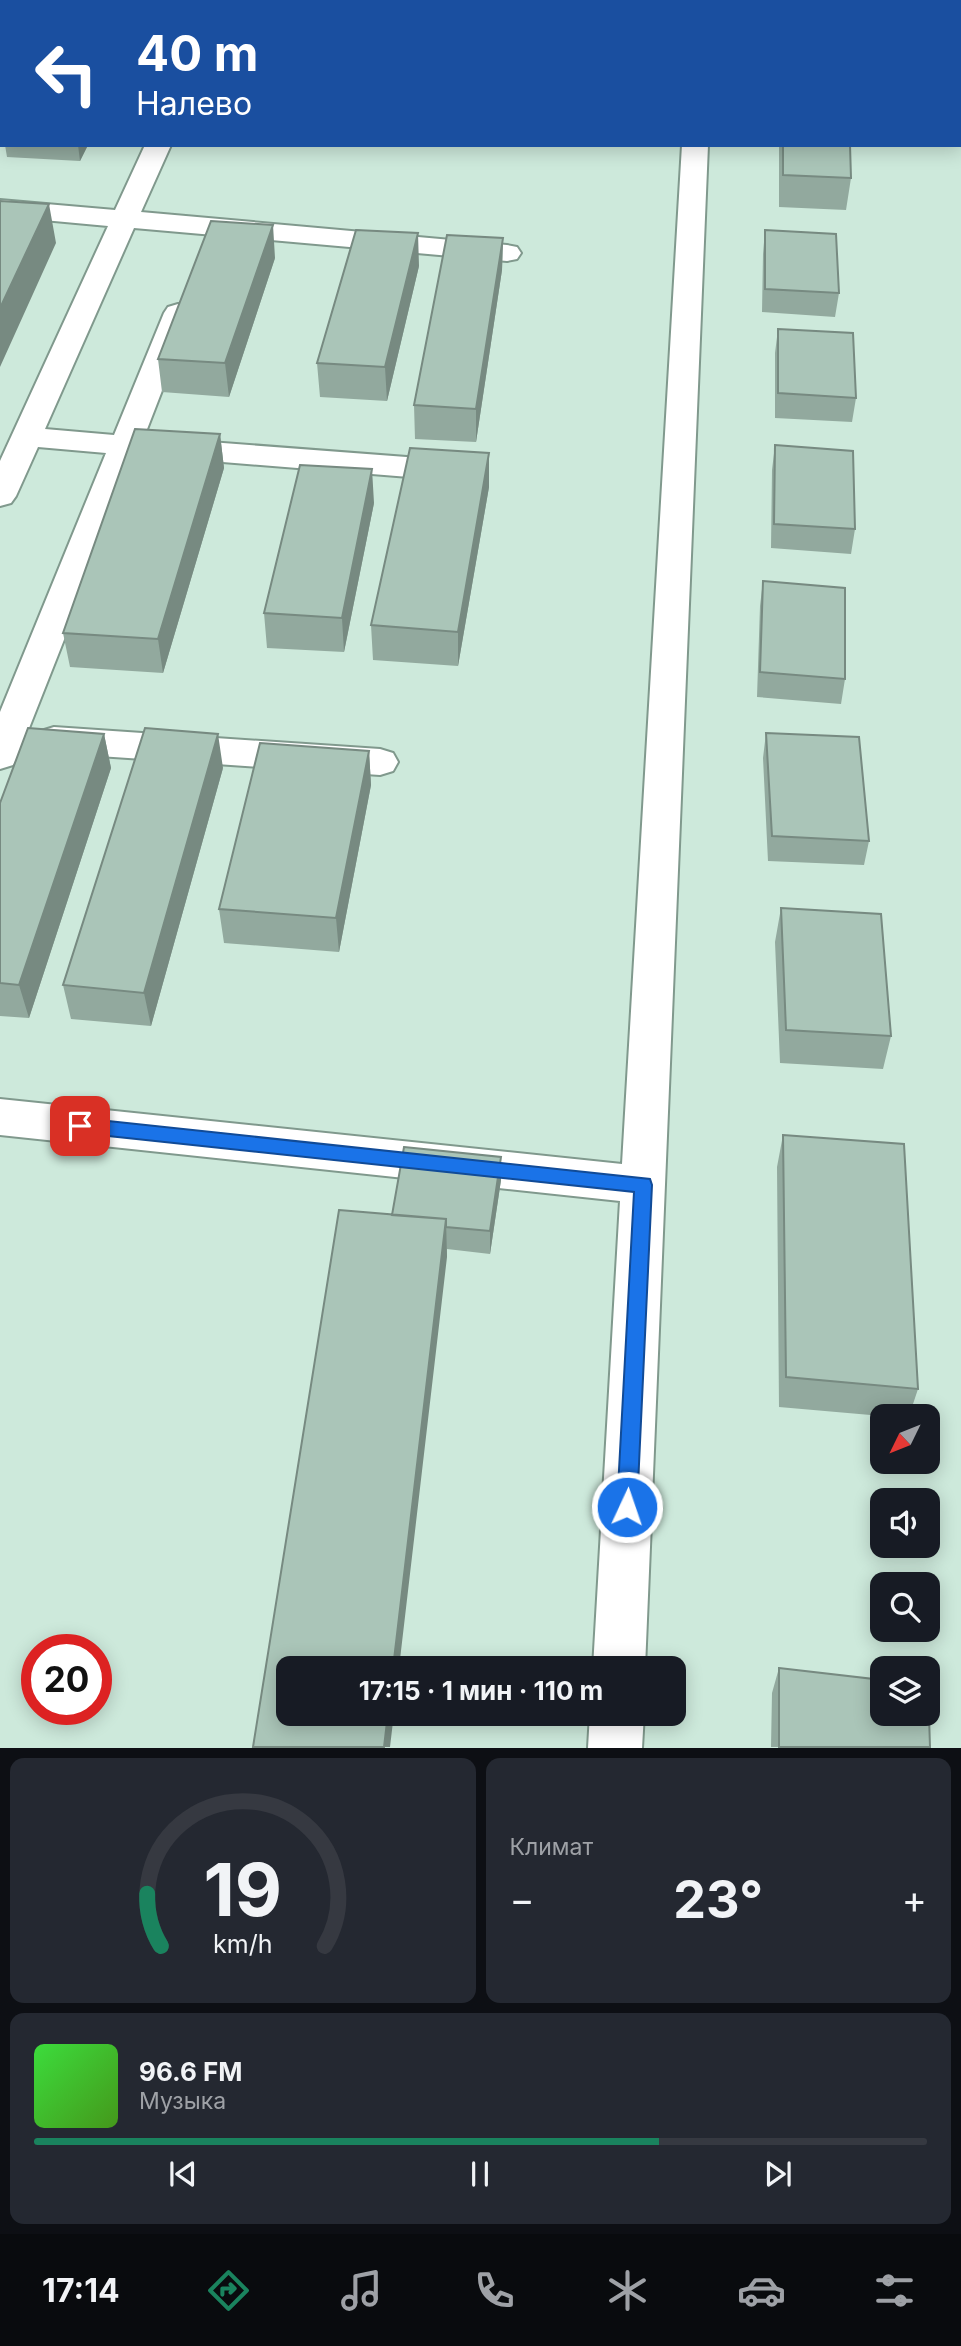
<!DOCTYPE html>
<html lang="ru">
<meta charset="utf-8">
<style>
:root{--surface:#171b24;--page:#242831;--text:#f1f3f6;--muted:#9ea1a6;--line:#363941;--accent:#1a835e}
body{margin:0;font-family:Inter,sans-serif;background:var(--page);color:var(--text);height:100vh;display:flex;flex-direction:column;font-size:26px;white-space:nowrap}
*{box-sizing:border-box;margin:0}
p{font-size:23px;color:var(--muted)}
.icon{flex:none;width:38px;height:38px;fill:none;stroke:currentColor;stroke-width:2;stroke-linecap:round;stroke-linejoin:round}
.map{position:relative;height:1748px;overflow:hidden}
.drawer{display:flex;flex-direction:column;gap:10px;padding:10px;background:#0d0f14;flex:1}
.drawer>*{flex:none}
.banner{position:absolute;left:0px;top:0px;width:962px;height:147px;box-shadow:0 4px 18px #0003;background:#1a4fa0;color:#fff;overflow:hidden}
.needle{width:46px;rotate:227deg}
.tools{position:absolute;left:870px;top:1404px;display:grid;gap:14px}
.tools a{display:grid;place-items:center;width:70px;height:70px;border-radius:14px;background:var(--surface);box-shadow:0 4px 18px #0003;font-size:35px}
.speed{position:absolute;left:21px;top:1634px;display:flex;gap:14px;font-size:35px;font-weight:700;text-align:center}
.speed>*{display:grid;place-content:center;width:91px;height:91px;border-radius:50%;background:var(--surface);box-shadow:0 4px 18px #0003;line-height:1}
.speed .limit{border:10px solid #d22;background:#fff;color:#111}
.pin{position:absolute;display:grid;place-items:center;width:60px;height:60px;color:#fff;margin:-30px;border-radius:14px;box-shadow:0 4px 10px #0006}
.me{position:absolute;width:77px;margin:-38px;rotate:3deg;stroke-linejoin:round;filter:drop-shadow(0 0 5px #0008)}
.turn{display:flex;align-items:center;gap:24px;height:147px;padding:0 21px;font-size:32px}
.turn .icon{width:91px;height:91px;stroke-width:2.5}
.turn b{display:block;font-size:49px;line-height:60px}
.big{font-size:52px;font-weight:700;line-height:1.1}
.drawer .widget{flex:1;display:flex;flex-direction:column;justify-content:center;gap:10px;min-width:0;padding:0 24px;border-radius:14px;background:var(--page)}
.drawer .dial{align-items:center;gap:0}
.dial svg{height:182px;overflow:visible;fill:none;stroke:var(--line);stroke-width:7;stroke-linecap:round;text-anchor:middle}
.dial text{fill:var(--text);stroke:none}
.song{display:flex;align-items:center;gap:21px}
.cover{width:84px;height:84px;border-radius:10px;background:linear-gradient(135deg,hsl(120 70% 55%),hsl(100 70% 35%))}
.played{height:7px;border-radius:4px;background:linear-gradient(90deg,var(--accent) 70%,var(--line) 70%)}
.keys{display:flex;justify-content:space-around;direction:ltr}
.heat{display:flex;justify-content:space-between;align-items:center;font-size:38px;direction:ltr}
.drawer .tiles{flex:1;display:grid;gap:10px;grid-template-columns:1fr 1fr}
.widget:last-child{grid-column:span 2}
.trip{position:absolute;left:276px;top:1656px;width:410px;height:70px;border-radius:14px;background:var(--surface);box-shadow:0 4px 18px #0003;font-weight:700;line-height:70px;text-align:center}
.tabs{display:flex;height:112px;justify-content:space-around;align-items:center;background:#090b0e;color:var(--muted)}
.tabs .icon{width:49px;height:49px}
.tabs .current{color:var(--accent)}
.tabs b{font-size:32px;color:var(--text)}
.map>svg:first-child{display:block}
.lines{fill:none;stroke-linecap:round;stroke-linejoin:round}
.minor-casing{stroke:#80998d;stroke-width:4}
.minor{fill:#fff;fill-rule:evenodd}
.wall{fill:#92a99e}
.shaded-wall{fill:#778a81}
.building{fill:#aac5b8;stroke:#778a81;stroke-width:2}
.route{fill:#1a73e8;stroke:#114b97;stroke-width:2}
</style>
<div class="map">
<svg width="961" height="1748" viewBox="0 0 961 1748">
<rect width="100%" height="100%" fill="#cde9db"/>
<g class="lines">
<g class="minor-casing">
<path id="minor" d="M 12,0 L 73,0 L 74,2 L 14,2 Z
M 231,0 L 255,0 L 230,2 Z
M 720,0 L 755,0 L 719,2 Z
M 817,0 L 857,0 L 858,2 L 819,2 Z
M 0,75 L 2,75 L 0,93 Z
M 145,145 L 171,145 L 141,212 L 507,245 L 517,247 L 521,253 L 517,259 L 507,261 L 134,228 L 45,429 L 114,435 L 164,313 L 168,307 L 178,304 L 188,307 L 192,313 L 144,437 L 446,460 L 457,463 L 462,470 L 457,477 L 446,480 L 137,455 L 18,756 L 13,765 L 0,769 L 0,712 L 106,453 L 38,447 L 16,496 L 11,503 L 0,506 L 0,461 L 108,226 L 0,216 L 0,200 L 115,210 Z
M 682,145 L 708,145 L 645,1668 L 593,1668 L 620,1201 L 0,1135 L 0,1099 L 622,1164 Z
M 54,727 L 380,749 L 393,753 L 398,762 L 393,771 L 380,775 L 54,753 L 41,749 L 36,740 L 41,731 Z
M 590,1713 L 644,1713 L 642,1748 L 588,1748 Z"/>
</g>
<use href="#minor" class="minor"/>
</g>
<path class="wall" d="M 572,0 L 618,0 L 618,2 L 572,2 Z
M 5,145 L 88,145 L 80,161 L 7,157 Z
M 779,145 L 850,145 L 851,178 L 846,210 L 779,207 Z
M 765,230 L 839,293 L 835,317 L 762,312 L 763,254 Z
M 503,238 L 502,270 L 476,442 L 415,439 L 414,405 Z
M 275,258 L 229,397 L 162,392 L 158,359 Z
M 419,266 L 387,401 L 320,397 L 317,363 Z
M 778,329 L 856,398 L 852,422 L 775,418 L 775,353 Z
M 220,434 L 224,468 L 163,673 L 70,667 L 63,633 Z
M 775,445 L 855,529 L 851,554 L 771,548 L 772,470 Z
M 489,453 L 489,487 L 458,666 L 373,660 L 371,625 Z
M 374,503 L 344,652 L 267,648 L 264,613 Z
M 763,581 L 845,679 L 841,704 L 757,697 L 760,606 Z
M 766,733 L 869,841 L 864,865 L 768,861 L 763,758 Z
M 104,734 L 111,768 L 29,1018 L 0,1016 L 0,803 Z
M 369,751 L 371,785 L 339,952 L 224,943 L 219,909 Z
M 223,768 L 151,1026 L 71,1019 L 63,985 Z
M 781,908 L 891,1036 L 883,1069 L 780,1063 L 775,942 Z
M 783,1135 L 918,1389 L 909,1416 L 882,1416 L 779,1407 L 777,1167 Z
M 501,1180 L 490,1254 L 447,1249 L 447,1257 L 392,1215 Z
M 779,1668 L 930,1747 L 771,1747 L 772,1693 Z"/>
<path class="shaded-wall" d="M 78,145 L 88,145 L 80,161 Z
M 49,204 L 56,243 L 0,367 L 0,308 Z
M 273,225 L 275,258 L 229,397 L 225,363 Z
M 418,233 L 419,266 L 387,401 L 385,367 Z
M 503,238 L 502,270 L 476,442 L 476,409 Z
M 220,434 L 224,468 L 163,673 L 158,639 Z
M 489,453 L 489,487 L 458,666 L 458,632 Z
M 372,469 L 374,503 L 344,652 L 342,618 Z
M 104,734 L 111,768 L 29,1018 L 19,985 Z
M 218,734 L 223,768 L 151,1026 L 144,993 Z
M 369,751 L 371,785 L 339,952 L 336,918 Z
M 501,1157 L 501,1180 L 490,1254 L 490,1231 Z
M 446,1219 L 447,1257 L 399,1668 L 393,1668 Z
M 388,1713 L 394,1713 L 390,1747 L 384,1747 Z"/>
<path class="building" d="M 72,0 L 141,0 L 140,2 L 71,2 Z
M 287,0 L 357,0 L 357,2 L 286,2 Z
M 778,0 L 840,0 L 840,2 L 778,2 Z
M 783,145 L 850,145 L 851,178 L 783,175 Z
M 0,201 L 49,204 L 0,308 Z
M 211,221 L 273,225 L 225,363 L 158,359 Z
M 356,230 L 418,233 L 385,367 L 317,363 Z
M 765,230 L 836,234 L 839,293 L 765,289 Z
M 447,235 L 503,238 L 476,409 L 414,405 Z
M 778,329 L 853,333 L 856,398 L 778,393 Z
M 135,429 L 220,434 L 158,639 L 63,633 Z
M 775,445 L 853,451 L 855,529 L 774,524 Z
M 410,448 L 489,453 L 458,632 L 371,625 Z
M 300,465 L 372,469 L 342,618 L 264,613 Z
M 763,581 L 845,588 L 845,679 L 760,672 Z
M 28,728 L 104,734 L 19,985 L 0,983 L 0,803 Z
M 145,728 L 218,734 L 144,993 L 63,985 Z
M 766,733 L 859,737 L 869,841 L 772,836 Z
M 260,743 L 369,751 L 336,918 L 219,909 Z
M 781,908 L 881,914 L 891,1036 L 786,1030 Z
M 783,1135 L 904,1144 L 918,1389 L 786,1377 Z
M 404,1147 L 501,1157 L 490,1231 L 446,1227 L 446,1219 L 392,1215 Z
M 339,1210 L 446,1219 L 393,1668 L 289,1668 L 289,1713 L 388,1713 L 384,1747 L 253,1747 Z
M 779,1668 L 882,1680 L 882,1713 L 928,1713 L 928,1685 L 930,1747 L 779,1747 Z"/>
<path class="route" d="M 80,1118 L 650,1179 L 652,1185 L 637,1507 L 634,1514 L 627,1517 L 620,1514 L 617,1507 L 634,1192 L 80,1133 L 74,1131 L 71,1126 L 74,1120 Z"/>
</svg>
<div class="tools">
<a><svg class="needle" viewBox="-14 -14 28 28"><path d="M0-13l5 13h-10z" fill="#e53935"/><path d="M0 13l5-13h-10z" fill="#9ea1a6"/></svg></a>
<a><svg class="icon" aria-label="sound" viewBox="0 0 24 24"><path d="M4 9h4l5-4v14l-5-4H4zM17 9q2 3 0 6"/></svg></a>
<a><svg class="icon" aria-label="search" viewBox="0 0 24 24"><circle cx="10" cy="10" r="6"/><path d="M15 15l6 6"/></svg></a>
<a><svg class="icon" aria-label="layers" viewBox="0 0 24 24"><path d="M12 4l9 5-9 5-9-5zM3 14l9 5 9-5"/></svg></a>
</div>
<div class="speed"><div class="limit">20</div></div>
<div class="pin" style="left:80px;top:1126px;background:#d93025"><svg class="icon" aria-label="arrive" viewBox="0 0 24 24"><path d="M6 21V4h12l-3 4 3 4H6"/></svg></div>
<svg class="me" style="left:627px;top:1507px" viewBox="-20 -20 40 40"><circle r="17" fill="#1a73e8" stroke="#fff" stroke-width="3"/><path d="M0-11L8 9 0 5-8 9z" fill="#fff"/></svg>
<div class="trip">17:15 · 1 мин · 110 m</div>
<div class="banner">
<div class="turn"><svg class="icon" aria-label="left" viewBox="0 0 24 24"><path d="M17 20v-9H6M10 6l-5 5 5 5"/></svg><div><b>40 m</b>Налево</div></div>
</div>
</div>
<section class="drawer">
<div class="tiles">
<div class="widget dial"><svg viewBox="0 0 100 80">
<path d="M14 69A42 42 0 1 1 86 69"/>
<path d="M14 69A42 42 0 0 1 8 46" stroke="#1a835e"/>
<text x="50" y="56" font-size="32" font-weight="700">19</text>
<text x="50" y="72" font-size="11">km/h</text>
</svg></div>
<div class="widget"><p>Климат</p>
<div class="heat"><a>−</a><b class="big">23°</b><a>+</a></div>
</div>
<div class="widget">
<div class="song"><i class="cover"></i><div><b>96.6 FM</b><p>Музыка</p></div></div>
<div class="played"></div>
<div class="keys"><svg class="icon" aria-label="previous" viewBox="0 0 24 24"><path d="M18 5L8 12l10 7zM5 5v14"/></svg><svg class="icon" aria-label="pause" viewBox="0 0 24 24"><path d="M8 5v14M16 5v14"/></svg><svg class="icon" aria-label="next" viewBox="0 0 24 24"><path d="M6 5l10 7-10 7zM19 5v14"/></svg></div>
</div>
</div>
</section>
<nav class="tabs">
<b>17:14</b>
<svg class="icon current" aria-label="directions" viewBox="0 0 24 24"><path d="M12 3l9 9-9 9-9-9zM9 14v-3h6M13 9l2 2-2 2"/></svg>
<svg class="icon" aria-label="music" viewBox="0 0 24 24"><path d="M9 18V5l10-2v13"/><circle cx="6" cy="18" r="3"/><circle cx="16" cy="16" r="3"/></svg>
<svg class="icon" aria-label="phone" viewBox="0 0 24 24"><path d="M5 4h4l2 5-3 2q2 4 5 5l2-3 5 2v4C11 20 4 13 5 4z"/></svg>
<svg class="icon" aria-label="climate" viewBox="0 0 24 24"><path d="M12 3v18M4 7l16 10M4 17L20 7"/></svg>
<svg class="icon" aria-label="car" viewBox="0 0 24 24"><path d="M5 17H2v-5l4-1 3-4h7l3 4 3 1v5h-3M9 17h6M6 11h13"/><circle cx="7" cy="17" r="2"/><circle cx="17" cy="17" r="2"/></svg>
<svg class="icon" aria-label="filters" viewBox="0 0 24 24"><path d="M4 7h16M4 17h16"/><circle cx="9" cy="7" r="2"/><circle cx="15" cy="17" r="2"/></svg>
</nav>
